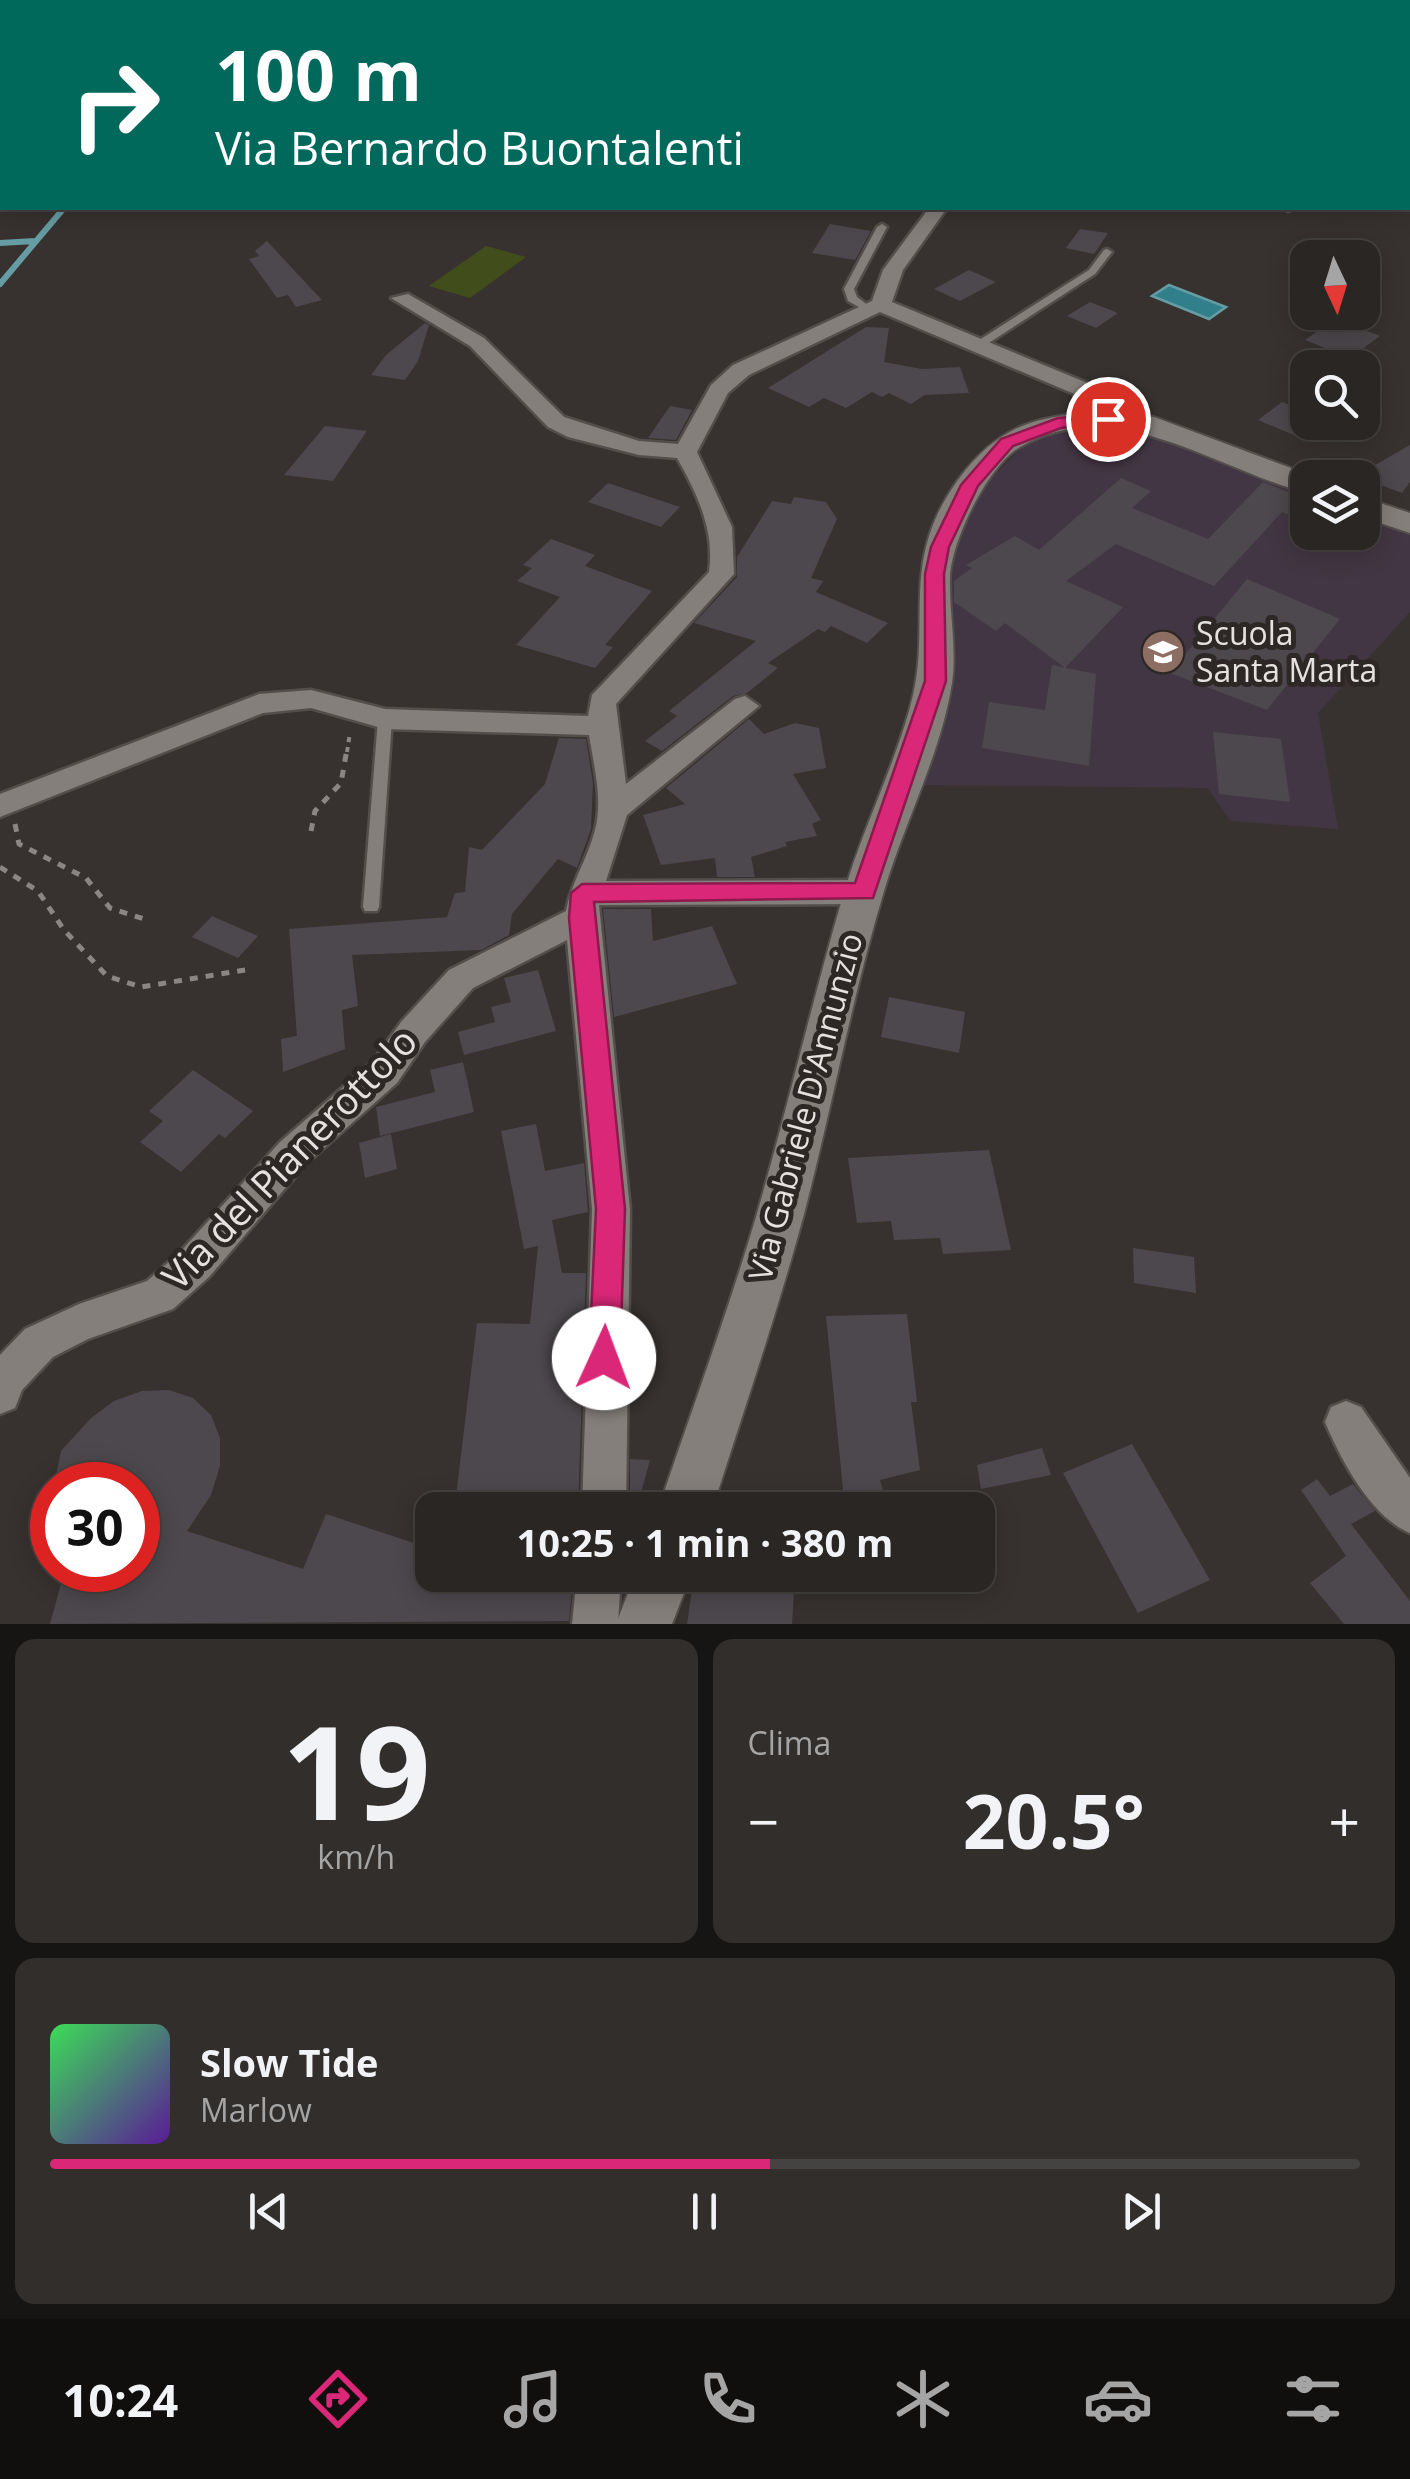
<!DOCTYPE html>
<html lang="it">
<meta charset="utf-8">
<style>
:root{--surface:#292623;--page:#312e2b;--text:#f1f3f6;--muted:#a5a5a6;--line:#454341;--accent:#db2777}
body{margin:0;font-family:"Open Sans",sans-serif;background:var(--page);color:var(--text);height:100vh;display:flex;flex-direction:column;font-size:38px;white-space:nowrap}
*{box-sizing:border-box;margin:0}
p{font-size:32px;color:var(--muted)}
.icon{flex:none;width:55px;height:55px;fill:none;stroke:currentColor;stroke-width:2;stroke-linecap:round;stroke-linejoin:round}
.map{position:relative;height:1624px;overflow:hidden}
.side{display:flex;flex-direction:column;gap:15px;padding:15px;background:#171513;flex:1}
.side>*{flex:none}
.top-card{position:absolute;left:0px;top:0px;width:1410px;height:210px;box-shadow:0 5px 25px #0003,0 0 0 2px var(--line);background:#00695c;color:#fff;overflow:hidden}
.needle{width:65px;rotate:176deg}
.tools{position:absolute;left:1290px;top:240px;display:grid;gap:20px}
.tools a{display:grid;place-items:center;width:90px;height:90px;border-radius:20px;background:var(--surface);box-shadow:0 5px 25px #0003,0 0 0 2px var(--line);font-size:50px}
.speed{position:absolute;left:30px;top:1462px;display:flex;gap:20px;font-size:50px;font-weight:700;text-align:center}
.speed>*{display:grid;place-content:center;width:130px;height:130px;border-radius:50%;background:var(--surface);box-shadow:0 5px 25px #0003,0 0 0 2px var(--line);line-height:1}
.speed .limit{border:15px solid #d22;background:#fff;color:#111}
.pin{position:absolute;display:grid;place-items:center;width:85px;height:85px;color:#fff;margin:-42px;border:5px solid #fff;border-radius:50%;box-shadow:0 2px 10px #0007}
.me{position:absolute;width:110px;margin:-55px;rotate:2deg;stroke-linejoin:round;filter:drop-shadow(0 0 8px #0008)}
.turn{display:flex;align-items:center;gap:35px;height:210px;padding:0 50px;font-size:45px}
.turn .icon{width:130px;height:130px;stroke-width:2.5}
.turn b{display:block;font-size:70px;line-height:85px}
.big{font-size:75px;font-weight:700;line-height:1.1}
.side .card{flex:1;display:flex;flex-direction:column;justify-content:center;gap:15px;min-width:0;padding:0 35px;border-radius:20px;background:var(--page)}
.side .dial{align-items:center;gap:0}
.dial b{font-size:130px;line-height:1}
.song{display:flex;align-items:center;gap:30px}
.cover{width:120px;height:120px;border-radius:15px;background:linear-gradient(135deg,hsl(130 70% 55%),hsl(270 70% 35%))}
.played{height:10px;border-radius:5px;background:linear-gradient(90deg,var(--accent) 55%,var(--line) 55%)}
.keys{display:flex;justify-content:space-around;direction:ltr}
.heat{display:flex;justify-content:space-between;align-items:center;font-size:55px;direction:ltr}
.side .tiles{flex:1;display:grid;gap:15px;grid-template-columns:1fr 1fr}
.card:last-child{grid-column:span 2}
.trip{position:absolute;left:415px;top:1492px;width:580px;height:100px;border-radius:20px;background:var(--surface);box-shadow:0 5px 25px #0003,0 0 0 2px var(--line);font-weight:700;line-height:100px;text-align:center}
.menu{display:flex;height:160px;justify-content:space-around;align-items:center;background:#100f0e;color:var(--muted)}
.menu .icon{width:70px;height:70px}
.menu .current{color:var(--accent)}
.menu b{font-size:45px;color:var(--text)}
.map>svg:first-child{display:block}
.education{fill:#433644}
.green{fill:#424d1c}
.water{fill:#307f8a;stroke:#669ca4;stroke-width:2.5}
.lines{fill:none;stroke-linecap:round;stroke-linejoin:round}
.stream-far1{stroke:#669ca4;stroke-width:5}
.stream{stroke:#669ca4;stroke-width:6}
.building{fill:#4c484d}
.service-casing{stroke:#524e4b;stroke-width:5}
.minor-casing{stroke:#524e4b;stroke-width:5}
.tertiary-casing{stroke:#524e4b;stroke-width:4}
.path-far1{stroke:#8a8683;stroke-width:4;stroke-dasharray:5 5;stroke-linecap:butt}
.path{stroke:#8a8683;stroke-width:5;stroke-dasharray:8 8;stroke-linecap:butt}
.service{fill:#857f7b;fill-rule:evenodd}
.minor{fill:#857f7b;fill-rule:evenodd}
.tertiary{fill:#857f7b;fill-rule:evenodd}
.route{fill:#db2777;stroke:#8e194d;stroke-width:2.5}
.labels{text-anchor:middle;stroke-width:10;stroke-linejoin:round;paint-order:stroke}
.poi-label{font-size:32px;fill:#e4e1df;stroke:#2d2825;text-anchor:start}
.street-label{font-size:32px;fill:#e4e1df;stroke:#2d2825}
.near-street-label{font-size:38px;fill:#e4e1df;stroke:#2d2825}
</style>
<div class="map">
<svg width="1410" height="1624" viewBox="0 0 1410 1624">
<rect width="100%" height="100%" fill="#37322f"/>
<path class="education" d="M 1099,428 L 1135,430 L 1163,439 L 1307,494 L 1308,532 L 1362,532 L 1363,516 L 1410,534 L 1410,612 L 1318,713 L 1338,829 L 1231,821 L 1207,788 L 924,785 L 953,692 L 949,556 L 987,483 L 1021,448 L 1055,432 Z"/>
<path class="green" d="M 486,246 L 526,257 L 470,298 L 429,286 Z"/>
<path class="water" d="M 1169,285 L 1226,307 L 1209,319 L 1152,296 Z"/>
<g class="lines">
<path class="stream-far1" d="M 366,2 L 371,0"/>
<path class="stream" d="M 0,243 L 35,241
M 0,284 L 64,208"/>
</g>
<path class="building" d="M 830,224 L 871,231 L 855,260 L 812,253 Z
M 1080,229 L 1108,233 L 1094,254 L 1066,248 Z
M 267,241 L 305,282 L 322,300 L 296,307 L 288,295 L 277,298 L 249,259 L 259,256 L 255,251 Z
M 969,270 L 996,282 L 960,301 L 934,289 Z
M 1090,302 L 1118,313 L 1096,328 L 1067,316 Z
M 1335,319 L 1380,336 L 1350,358 L 1305,340 Z
M 425,323 L 429,325 L 418,361 L 405,380 L 371,375 L 386,355 Z
M 866,327 L 889,328 L 884,362 L 922,369 L 960,367 L 969,393 L 925,395 L 911,404 L 889,393 L 882,397 L 872,392 L 846,408 L 824,398 L 809,407 L 768,388 Z
M 1282,402 L 1308,412 L 1308,441 L 1258,420 Z
M 670,406 L 692,410 L 676,440 L 648,438 Z
M 325,426 L 367,431 L 333,481 L 284,475 Z
M 1410,445 L 1410,482 L 1402,493 L 1356,476 Z
M 1121,478 L 1151,491 L 1132,508 L 1208,539 L 1263,482 L 1308,500 L 1292,516 L 1282,512 L 1214,586 L 1116,544 L 1066,581 L 1123,607 L 1065,668 L 1005,623 L 996,631 L 954,602 L 954,581 L 972,568 L 966,565 L 1015,536 L 1039,550 Z
M 608,483 L 680,507 L 661,527 L 588,502 Z
M 794,497 L 826,502 L 837,519 L 811,578 L 823,581 L 816,592 L 888,623 L 867,643 L 831,626 L 825,632 L 818,629 L 768,663 L 778,668 L 747,693 L 733,696 L 662,751 L 645,741 L 677,716 L 669,711 L 756,641 L 694,623 L 737,577 L 737,557 L 772,501 L 791,504 Z
M 551,539 L 595,555 L 585,566 L 652,591 L 605,645 L 613,647 L 595,668 L 516,645 L 560,597 L 517,581 L 532,568 L 523,565 Z
M 1247,579 L 1340,619 L 1267,710 L 1170,673 Z
M 1052,665 L 1096,674 L 1089,766 L 982,748 L 989,702 L 1045,710 Z
M 749,719 L 764,734 L 795,723 L 819,728 L 826,768 L 793,774 L 821,820 L 812,824 L 817,836 L 785,842 L 787,846 L 751,857 L 755,877 L 717,877 L 715,858 L 661,865 L 643,815 L 685,804 L 666,788 Z
M 1213,732 L 1281,739 L 1290,802 L 1219,794 Z
M 559,738 L 586,739 L 593,783 L 591,829 L 577,868 L 558,859 L 512,914 L 509,935 L 481,950 L 352,955 L 358,1006 L 342,1010 L 345,1049 L 283,1072 L 281,1039 L 297,1036 L 289,929 L 447,917 L 455,893 L 465,892 L 469,847 L 482,850 L 545,784 Z
M 603,909 L 651,909 L 653,941 L 712,926 L 737,984 L 614,1017 Z
M 212,916 L 258,936 L 238,958 L 192,937 Z
M 538,970 L 556,1031 L 464,1055 L 458,1032 L 495,1022 L 491,1007 L 511,1002 L 504,978 Z
M 889,997 L 965,1012 L 959,1053 L 881,1037 Z
M 463,1062 L 474,1112 L 380,1136 L 376,1107 L 435,1092 L 430,1070 Z
M 193,1070 L 253,1111 L 225,1138 L 219,1134 L 181,1172 L 140,1142 L 163,1121 L 149,1111 Z
M 536,1124 L 545,1171 L 584,1163 L 588,1212 L 552,1220 L 562,1273 L 586,1273 L 578,1510 L 468,1510 L 468,1505 L 455,1504 L 477,1323 L 530,1324 L 538,1246 L 524,1249 L 501,1131 Z
M 391,1134 L 397,1169 L 365,1178 L 359,1143 Z
M 989,1150 L 1011,1250 L 943,1254 L 940,1238 L 894,1240 L 891,1221 L 857,1223 L 848,1158 Z
M 1133,1248 L 1194,1257 L 1196,1293 L 1134,1283 Z
M 907,1314 L 917,1402 L 911,1402 L 920,1470 L 880,1480 L 889,1510 L 845,1510 L 826,1316 Z
M 169,1390 L 193,1398 L 211,1415 L 220,1438 L 220,1466 L 211,1495 L 187,1531 L 303,1569 L 326,1514 L 432,1549 L 432,1575 L 573,1575 L 569,1621 L 50,1624 L 62,1580 L 98,1582 L 104,1570 L 138,1570 L 138,1485 L 54,1485 L 61,1451 L 91,1418 L 114,1401 L 142,1391 Z
M 1132,1444 L 1210,1580 L 1138,1613 L 1063,1473 Z
M 1042,1448 L 1051,1475 L 981,1489 L 977,1465 Z
M 630,1459 L 650,1460 L 639,1500 L 630,1501 Z
M 1317,1479 L 1330,1496 L 1353,1484 L 1375,1511 L 1351,1524 L 1410,1601 L 1410,1624 L 1344,1624 L 1310,1583 L 1346,1556 L 1301,1490 Z
M 694,1575 L 795,1575 L 792,1624 L 687,1624 Z"/>
<g class="lines">
<g class="service-casing">
<path id="service" d="M 1284,208 L 1296,208 L 1288,211 Z
M 882,224 L 887,227 L 854,289 L 857,297 L 873,309 L 868,312 L 848,301 L 844,289 L 877,227 Z
M 1107,249 L 1112,252 L 1095,274 L 981,348 L 973,348 L 973,344 L 1089,270 L 1104,250 Z
M 385,714 L 392,719 L 379,907 L 377,911 L 365,911 L 363,907 L 378,719 Z"/>
</g>
<g class="minor-casing">
<path id="minor" d="M 929,208 L 947,208 L 903,270 L 892,302 L 1126,399 L 1155,423 L 1152,428 L 1136,428 L 1110,409 L 880,312 L 749,375 L 728,393 L 697,452 L 732,527 L 734,574 L 616,704 L 626,784 L 735,699 L 745,696 L 759,706 L 627,815 L 606,881 L 864,880 L 875,883 L 880,892 L 875,901 L 864,904 L 599,905 L 630,1209 L 626,1510 L 582,1510 L 592,1209 L 567,940 L 473,988 L 425,1042 L 397,1083 L 306,1164 L 209,1277 L 173,1309 L 88,1339 L 53,1357 L 22,1390 L 15,1408 L 0,1414 L 0,1355 L 25,1329 L 79,1304 L 147,1281 L 181,1251 L 280,1142 L 373,1061 L 401,1022 L 449,970 L 566,911 C 571,883 587,860 595,830 C 603,799 594,767 589,735 L 385,729 L 311,708 L 263,713 L 0,817 L 0,794 L 259,694 L 311,690 L 385,709 L 588,716 L 592,695 L 709,572 C 715,531 697,493 677,458 L 639,455 L 568,437 L 548,427 L 470,346 L 391,298 L 408,294 L 484,338 L 564,417 L 639,441 L 678,444 L 711,385 L 733,365 L 872,301 L 883,270 Z
M 1346,1401 L 1361,1407 L 1410,1478 L 1410,1533 C 1371,1517 1341,1460 1325,1422 L 1331,1407 Z
M 577,1575 L 621,1575 L 618,1624 L 572,1624 Z"/>
</g>
<g class="tertiary-casing">
<path id="tertiary" d="M 1108,411 L 1154,417 L 1318,478 L 1308,478 L 1308,493 C 1215,470 1116,391 1020,447 C 988,465 951,542 950,577 C 949,612 957,649 952,683 C 941,754 904,823 884,891 C 852,997 832,1107 804,1214 C 777,1314 743,1412 712,1510 L 658,1510 C 691,1412 727,1315 756,1217 C 787,1110 812,1002 843,896 C 861,833 891,774 909,711 C 935,626 896,565 958,480 C 1001,422 1039,416 1108,411 Z
M 1362,497 L 1410,513 L 1410,533 L 1362,517 Z
M 635,1575 L 691,1575 L 672,1624 L 616,1624 Z"/>
</g>
<path class="path-far1" d="M 347,752 L 350,733"/>
<path class="path" d="M 15,824 L 19,844 L 86,878 L 110,908 L 144,919
M 311,831 L 315,811 L 341,783 L 347,749
M 0,867 L 38,891 L 64,930 L 107,976 L 141,987 L 251,969"/>
<use href="#service" class="service"/>
<use href="#minor" class="minor"/>
<use href="#tertiary" class="tertiary"/>
</g>
<path class="route" d="M 1108,414 L 1117,419 L 1114,422 L 1061,428 L 1013,446 L 978,486 L 949,547 L 944,574 L 946,681 L 873,898 L 594,902 L 625,1209 L 620,1358 L 615,1369 L 604,1373 L 594,1369 L 589,1358 L 596,1209 L 569,918 L 571,893 L 582,884 L 855,883 L 925,681 L 925,574 L 931,547 L 961,485 L 1001,439 L 1058,418 Z"/>
<defs>
<g id="school-disc" transform="scale(2.25)"><circle r="9.5" fill="#8d6e63" stroke="#2d2825"/><path d="M0-5L7-2L0 1L-7-2ZM-4 1L0 2.5L4 1V4Q0 6-4 4Z" fill="#fff"/></g>
</defs>
<g fill-rule="evenodd">
<use href="#school-disc" x="1163" y="652"/>
</g>
<g class="labels">
<g class="poi-label">
<text x="1196" y="645">Scuola<tspan x="1196" dy="37">Santa Marta</tspan></text>
</g>
<g class="street-label">
<text transform="translate(806 1107) rotate(-75)" y="11">Via Gabriele D'Annunzio</text>
</g>
<g class="near-street-label">
<text transform="translate(290 1159) rotate(-46)" y="13">Via del Pianerottolo</text>
</g>
</g>
</svg>
<div class="tools">
<a><svg class="needle" viewBox="-14 -14 28 28"><path d="M0-13l5 13h-10z" fill="#e53935"/><path d="M0 13l5-13h-10z" fill="#a5a5a6"/></svg></a>
<a><svg class="icon" aria-label="search" viewBox="0 0 24 24"><circle cx="10" cy="10" r="6"/><path d="M15 15l6 6"/></svg></a>
<a><svg class="icon" aria-label="layers" viewBox="0 0 24 24"><path d="M12 4l9 5-9 5-9-5zM3 14l9 5 9-5"/></svg></a>
</div>
<div class="speed"><div class="limit">30</div></div>
<div class="pin" style="left:1108px;top:419px;background:#d93025"><svg class="icon" aria-label="arrive" viewBox="0 0 24 24"><path d="M6 21V4h12l-3 4 3 4H6"/></svg></div>
<svg class="me" style="left:604px;top:1358px" viewBox="-20 -20 40 40"><circle r="19" fill="#fff"/><path d="M0-13L10 11 0 6-10 11z" fill="#db2777"/></svg>
<div class="trip">10:25 · 1 min · 380 m</div>
<div class="top-card">
<div class="turn"><svg class="icon" aria-label="right" viewBox="0 0 24 24"><path d="M7 20v-9h11M14 6l5 5-5 5"/></svg><div><b>100 m</b>Via Bernardo Buontalenti</div></div>
</div>
</div>
<section class="side">
<div class="tiles">
<div class="card dial"><b>19</b><p>km/h</p></div>
<div class="card"><p>Clima</p>
<div class="heat"><a>−</a><b class="big">20.5°</b><a>+</a></div>
</div>
<div class="card">
<div class="song"><i class="cover"></i><div><b>Slow Tide</b><p>Marlow</p></div></div>
<div class="played"></div>
<div class="keys"><svg class="icon" aria-label="previous" viewBox="0 0 24 24"><path d="M18 5L8 12l10 7zM5 5v14"/></svg><svg class="icon" aria-label="pause" viewBox="0 0 24 24"><path d="M8 5v14M16 5v14"/></svg><svg class="icon" aria-label="next" viewBox="0 0 24 24"><path d="M6 5l10 7-10 7zM19 5v14"/></svg></div>
</div>
</div>
</section>
<nav class="menu">
<b>10:24</b>
<svg class="icon current" aria-label="directions" viewBox="0 0 24 24"><path d="M12 3l9 9-9 9-9-9zM9 14v-3h6M13 9l2 2-2 2"/></svg>
<svg class="icon" aria-label="music" viewBox="0 0 24 24"><path d="M9 18V5l10-2v13"/><circle cx="6" cy="18" r="3"/><circle cx="16" cy="16" r="3"/></svg>
<svg class="icon" aria-label="phone" viewBox="0 0 24 24"><path d="M5 4h4l2 5-3 2q2 4 5 5l2-3 5 2v4C11 20 4 13 5 4z"/></svg>
<svg class="icon" aria-label="climate" viewBox="0 0 24 24"><path d="M12 3v18M4 7l16 10M4 17L20 7"/></svg>
<svg class="icon" aria-label="car" viewBox="0 0 24 24"><path d="M5 17H2v-5l4-1 3-4h7l3 4 3 1v5h-3M9 17h6M6 11h13"/><circle cx="7" cy="17" r="2"/><circle cx="17" cy="17" r="2"/></svg>
<svg class="icon" aria-label="filters" viewBox="0 0 24 24"><path d="M4 7h16M4 17h16"/><circle cx="9" cy="7" r="2"/><circle cx="15" cy="17" r="2"/></svg>
</nav>
